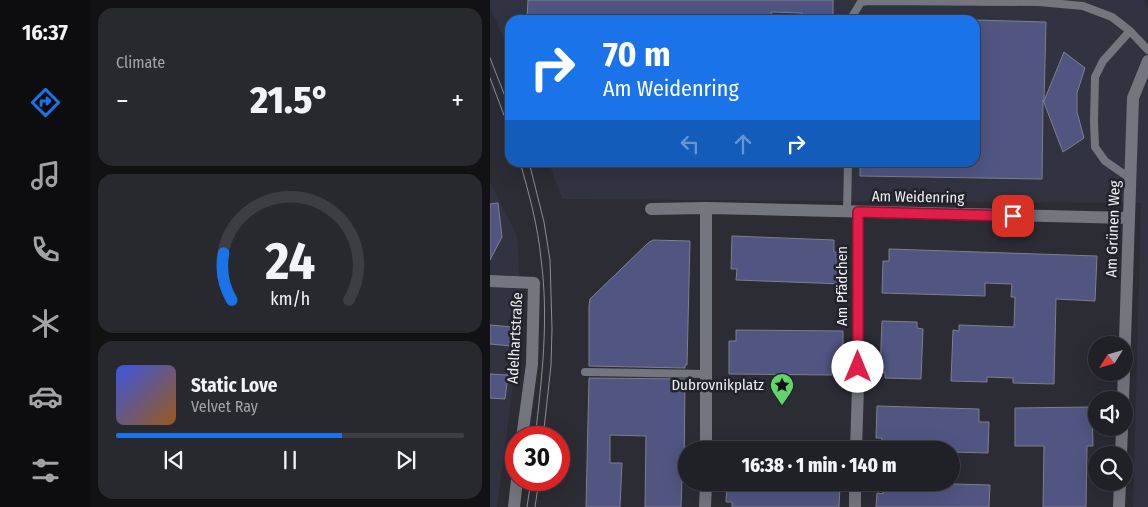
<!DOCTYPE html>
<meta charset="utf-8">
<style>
:root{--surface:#202127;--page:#28292f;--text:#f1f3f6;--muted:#a2a3a7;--line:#3d3e44;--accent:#1a73e8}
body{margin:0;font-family:"Fira Sans Condensed",sans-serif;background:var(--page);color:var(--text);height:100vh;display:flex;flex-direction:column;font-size:19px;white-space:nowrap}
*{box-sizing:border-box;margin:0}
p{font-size:16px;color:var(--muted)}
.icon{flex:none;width:28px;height:28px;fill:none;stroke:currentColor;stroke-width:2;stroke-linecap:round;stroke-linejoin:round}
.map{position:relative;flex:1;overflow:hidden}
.side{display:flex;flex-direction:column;gap:8px;padding:8px;background:#121215;width:400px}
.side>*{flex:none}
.hud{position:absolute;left:15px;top:15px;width:475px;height:152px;border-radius:15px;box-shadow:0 5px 20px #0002,0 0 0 1px var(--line);background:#1a73e8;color:#fff;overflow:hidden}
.needle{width:32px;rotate:233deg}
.fabs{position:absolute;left:598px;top:336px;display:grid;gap:10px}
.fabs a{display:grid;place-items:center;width:45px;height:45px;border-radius:50%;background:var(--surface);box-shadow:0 5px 20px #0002,0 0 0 1px var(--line);font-size:25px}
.speed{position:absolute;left:15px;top:426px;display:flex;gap:10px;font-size:25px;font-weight:700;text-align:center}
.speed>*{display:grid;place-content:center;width:65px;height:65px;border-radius:50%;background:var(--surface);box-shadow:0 5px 20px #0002,0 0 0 1px var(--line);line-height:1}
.speed .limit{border:8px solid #d22;background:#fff;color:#111}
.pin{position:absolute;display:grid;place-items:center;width:42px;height:42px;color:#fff;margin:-21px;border-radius:10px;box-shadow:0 2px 8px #0006}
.me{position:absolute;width:55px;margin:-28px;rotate:0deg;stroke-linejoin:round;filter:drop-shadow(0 0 4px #0008)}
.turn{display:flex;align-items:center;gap:18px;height:105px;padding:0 15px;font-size:22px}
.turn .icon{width:65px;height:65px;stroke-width:2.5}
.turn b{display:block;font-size:35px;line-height:42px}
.lanes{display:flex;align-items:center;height:48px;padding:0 15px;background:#0003;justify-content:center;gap:25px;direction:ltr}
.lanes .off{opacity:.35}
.big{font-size:38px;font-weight:800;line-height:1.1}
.side .widget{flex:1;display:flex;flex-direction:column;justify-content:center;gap:8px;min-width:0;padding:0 18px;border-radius:15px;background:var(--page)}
.side .dial{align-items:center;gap:0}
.dial svg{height:130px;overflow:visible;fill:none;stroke:var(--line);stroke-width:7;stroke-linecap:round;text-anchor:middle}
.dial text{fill:var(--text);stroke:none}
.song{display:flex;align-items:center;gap:15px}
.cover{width:60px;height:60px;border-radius:8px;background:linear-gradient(135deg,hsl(230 70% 55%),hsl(30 70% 35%))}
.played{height:5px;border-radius:2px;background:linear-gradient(90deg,var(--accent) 65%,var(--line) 65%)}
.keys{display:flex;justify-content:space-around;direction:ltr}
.heat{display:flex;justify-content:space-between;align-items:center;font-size:28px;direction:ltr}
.trip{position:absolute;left:188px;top:441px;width:282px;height:50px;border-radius:25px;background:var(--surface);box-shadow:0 5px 20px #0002,0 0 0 1px var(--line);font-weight:800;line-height:50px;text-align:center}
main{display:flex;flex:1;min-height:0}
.menu{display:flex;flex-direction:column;width:90px;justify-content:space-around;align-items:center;background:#0d0d10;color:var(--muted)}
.menu .icon{width:35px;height:35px}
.menu .active{color:var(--accent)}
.menu b{font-size:22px;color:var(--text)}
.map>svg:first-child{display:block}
.built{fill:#313341}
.building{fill:#505582;stroke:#7e808a}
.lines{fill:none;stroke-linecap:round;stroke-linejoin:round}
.service{stroke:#73757f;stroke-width:8}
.minor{stroke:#73757f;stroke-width:12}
.tram{stroke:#8d8e95;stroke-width:1}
.route-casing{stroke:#92132f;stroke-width:12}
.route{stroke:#e11d48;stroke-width:9}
.labels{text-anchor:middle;stroke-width:5;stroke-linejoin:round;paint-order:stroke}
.street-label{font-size:15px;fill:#eff0f5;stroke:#21222a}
.poi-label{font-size:15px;fill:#eff0f5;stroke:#21222a;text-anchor:end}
</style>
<main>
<nav class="menu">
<b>16:37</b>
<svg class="icon active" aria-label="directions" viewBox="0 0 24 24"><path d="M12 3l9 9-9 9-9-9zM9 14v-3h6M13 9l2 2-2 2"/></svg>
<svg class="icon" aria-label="music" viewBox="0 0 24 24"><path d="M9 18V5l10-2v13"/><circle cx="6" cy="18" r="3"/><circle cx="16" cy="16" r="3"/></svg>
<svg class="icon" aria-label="phone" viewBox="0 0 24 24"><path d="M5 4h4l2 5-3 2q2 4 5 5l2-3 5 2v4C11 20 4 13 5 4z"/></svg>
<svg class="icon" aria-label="climate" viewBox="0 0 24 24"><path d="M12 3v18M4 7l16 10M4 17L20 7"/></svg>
<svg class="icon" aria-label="car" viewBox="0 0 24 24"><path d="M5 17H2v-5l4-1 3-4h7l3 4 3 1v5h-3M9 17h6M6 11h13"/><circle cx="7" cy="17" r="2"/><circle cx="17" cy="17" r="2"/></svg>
<svg class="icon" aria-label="filters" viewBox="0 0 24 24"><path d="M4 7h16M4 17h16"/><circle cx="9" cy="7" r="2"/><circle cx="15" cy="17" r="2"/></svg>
</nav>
<section class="side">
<div class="widget"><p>Climate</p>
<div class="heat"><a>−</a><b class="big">21.5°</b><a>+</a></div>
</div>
<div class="widget dial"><svg viewBox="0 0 100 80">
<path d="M14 69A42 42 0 1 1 86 69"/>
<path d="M14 69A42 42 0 0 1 9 40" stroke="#1a73e8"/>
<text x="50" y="56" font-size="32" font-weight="700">24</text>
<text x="50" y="72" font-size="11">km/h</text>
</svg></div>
<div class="widget">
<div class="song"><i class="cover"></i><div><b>Static Love</b><p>Velvet Ray</p></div></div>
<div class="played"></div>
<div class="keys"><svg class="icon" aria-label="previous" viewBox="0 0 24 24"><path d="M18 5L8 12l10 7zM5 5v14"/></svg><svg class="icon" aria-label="pause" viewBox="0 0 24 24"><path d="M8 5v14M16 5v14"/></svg><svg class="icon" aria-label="next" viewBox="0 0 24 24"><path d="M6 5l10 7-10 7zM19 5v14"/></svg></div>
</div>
</section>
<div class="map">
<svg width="658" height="507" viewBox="0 0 658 507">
<rect width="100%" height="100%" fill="#2b2c34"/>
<path class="built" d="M 0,0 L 653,0 L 658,8 L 658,507 L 643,507 L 651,203 L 72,199 L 59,163 L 485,162 L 485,20 L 20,20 L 20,53 L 0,7 Z
M 0,182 L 27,236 L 32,316 L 7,507 L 0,507 Z"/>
<path class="building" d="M 38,0 L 343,0 L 343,20 L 312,20 L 312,13 L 281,12 L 283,20 L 37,20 Z
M 485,20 L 556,22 L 554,101 L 574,52 L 595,68 L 587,93 L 587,112 L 594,138 L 573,152 L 553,100 L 552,179 L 370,176 L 370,162 L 485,162 Z
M 8,203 L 12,237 L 0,260 L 0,204 Z
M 242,236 L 344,240 L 344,252 L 354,253 L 353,284 L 246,280 L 247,269 L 241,269 Z
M 163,240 L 200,241 L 197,365 L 195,365 L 195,368 L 99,366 L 99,306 L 100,299 L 158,243 Z
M 399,249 L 607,256 L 605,301 L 566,299 L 564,384 L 523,383 L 523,378 L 497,377 L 497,382 L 461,381 L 463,330 L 469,331 L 469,325 L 524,327 L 525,297 L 521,297 L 522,284 L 495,283 L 495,296 L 392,293 L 393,261 L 399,261 Z
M 392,321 L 427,322 L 427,328 L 433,329 L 431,379 L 395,378 L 395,373 L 390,372 Z
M 0,325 L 22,327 L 21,346 L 0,344 Z
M 246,330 L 353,331 L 353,362 L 342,362 L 342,375 L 239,374 L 239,341 L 246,341 Z
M 0,374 L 18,375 L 15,399 L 0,398 Z
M 99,378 L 195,379 L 194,479 L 192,479 L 191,507 L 155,507 L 156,436 L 120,435 L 120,463 L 132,463 L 130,507 L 96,507 Z
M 387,406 L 489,409 L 489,422 L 499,422 L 498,453 L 461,452 L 461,450 L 391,449 L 392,438 L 386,438 Z
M 602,407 L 603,446 L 597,446 L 596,507 L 553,507 L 554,446 L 525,446 L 525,408 Z
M 237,482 L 339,482 L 339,486 L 350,486 L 349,507 L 242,507 L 242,502 L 236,502 Z
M 393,482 L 500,485 L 499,507 L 386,507 L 387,493 L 393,494 Z"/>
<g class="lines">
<path class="service" d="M 360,20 L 371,2 L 379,1 L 549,2 L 593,6 L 622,17 L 640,31 L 658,50
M 640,31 L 613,61 L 605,77 L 604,122 L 605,147 L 615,161 L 641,179
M 357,212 L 358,162
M 95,372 L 217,374"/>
<path class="minor" d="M 216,208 L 216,450
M 161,209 L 216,208 L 639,218
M 0,281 L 44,283 L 42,364 L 32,438
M 633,400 L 643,98 L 658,61
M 366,450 L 368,386 L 368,212
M 631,455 L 632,428
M 24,507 L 27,480
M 215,507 L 216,482
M 365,507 L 365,482
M 629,507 L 630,482"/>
<path class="tram" d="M 0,58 L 20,109
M 0,78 L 20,131
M 30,162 C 39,194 48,226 51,259 C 59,319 52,378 45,438
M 39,162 L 54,222 L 60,260 L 62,329 L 61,365 L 53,438
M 37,507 L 41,480
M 45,507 L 49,480"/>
</g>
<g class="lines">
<g class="route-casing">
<path id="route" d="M 368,367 L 368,212 L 523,216"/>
</g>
<use href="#route" class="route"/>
</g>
<defs>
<g id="sight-pin" transform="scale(1.25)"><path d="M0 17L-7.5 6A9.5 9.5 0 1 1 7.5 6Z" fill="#61d46a" stroke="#21222a"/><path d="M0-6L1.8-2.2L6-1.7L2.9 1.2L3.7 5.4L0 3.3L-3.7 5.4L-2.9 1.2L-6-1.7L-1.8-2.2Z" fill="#111"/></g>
</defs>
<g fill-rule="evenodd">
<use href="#sight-pin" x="292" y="385"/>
</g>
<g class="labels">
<g class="street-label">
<text transform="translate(428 197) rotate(1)" y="5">Am Weidenring</text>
<text transform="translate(623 229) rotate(-88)" y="5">Am Grünen Weg</text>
<text transform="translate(352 286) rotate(-90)" y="5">Am Pfädchen</text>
<text transform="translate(25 338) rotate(-87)" y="5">Adelhartstraße</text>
</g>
<g class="poi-label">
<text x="274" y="390">Dubrovnikplatz</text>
</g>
</g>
</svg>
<div class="fabs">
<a><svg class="needle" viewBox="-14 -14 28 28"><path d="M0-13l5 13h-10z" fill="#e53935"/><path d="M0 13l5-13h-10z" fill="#a2a3a7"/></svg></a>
<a><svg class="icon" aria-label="sound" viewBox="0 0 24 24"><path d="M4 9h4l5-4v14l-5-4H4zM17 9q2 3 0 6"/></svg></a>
<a><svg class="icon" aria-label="search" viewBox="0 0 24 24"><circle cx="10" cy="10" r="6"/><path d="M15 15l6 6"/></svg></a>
</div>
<div class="speed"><div class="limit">30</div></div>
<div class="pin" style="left:523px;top:216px;background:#d93025"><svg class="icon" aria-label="arrive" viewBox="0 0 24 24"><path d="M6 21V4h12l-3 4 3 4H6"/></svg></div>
<svg class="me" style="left:368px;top:367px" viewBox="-20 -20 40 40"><circle r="19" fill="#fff"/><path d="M0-13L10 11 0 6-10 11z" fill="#e11d48"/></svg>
<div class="trip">16:38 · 1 min · 140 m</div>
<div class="hud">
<div class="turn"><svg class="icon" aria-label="right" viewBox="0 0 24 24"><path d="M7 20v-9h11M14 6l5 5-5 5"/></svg><div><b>70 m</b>Am Weidenring</div></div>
<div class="lanes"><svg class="icon off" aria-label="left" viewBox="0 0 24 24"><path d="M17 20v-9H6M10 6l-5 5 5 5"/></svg><svg class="icon off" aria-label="ahead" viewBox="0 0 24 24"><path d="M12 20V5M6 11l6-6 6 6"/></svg><svg class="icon" aria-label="right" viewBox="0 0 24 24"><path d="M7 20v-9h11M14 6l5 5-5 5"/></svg></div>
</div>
</div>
</main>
